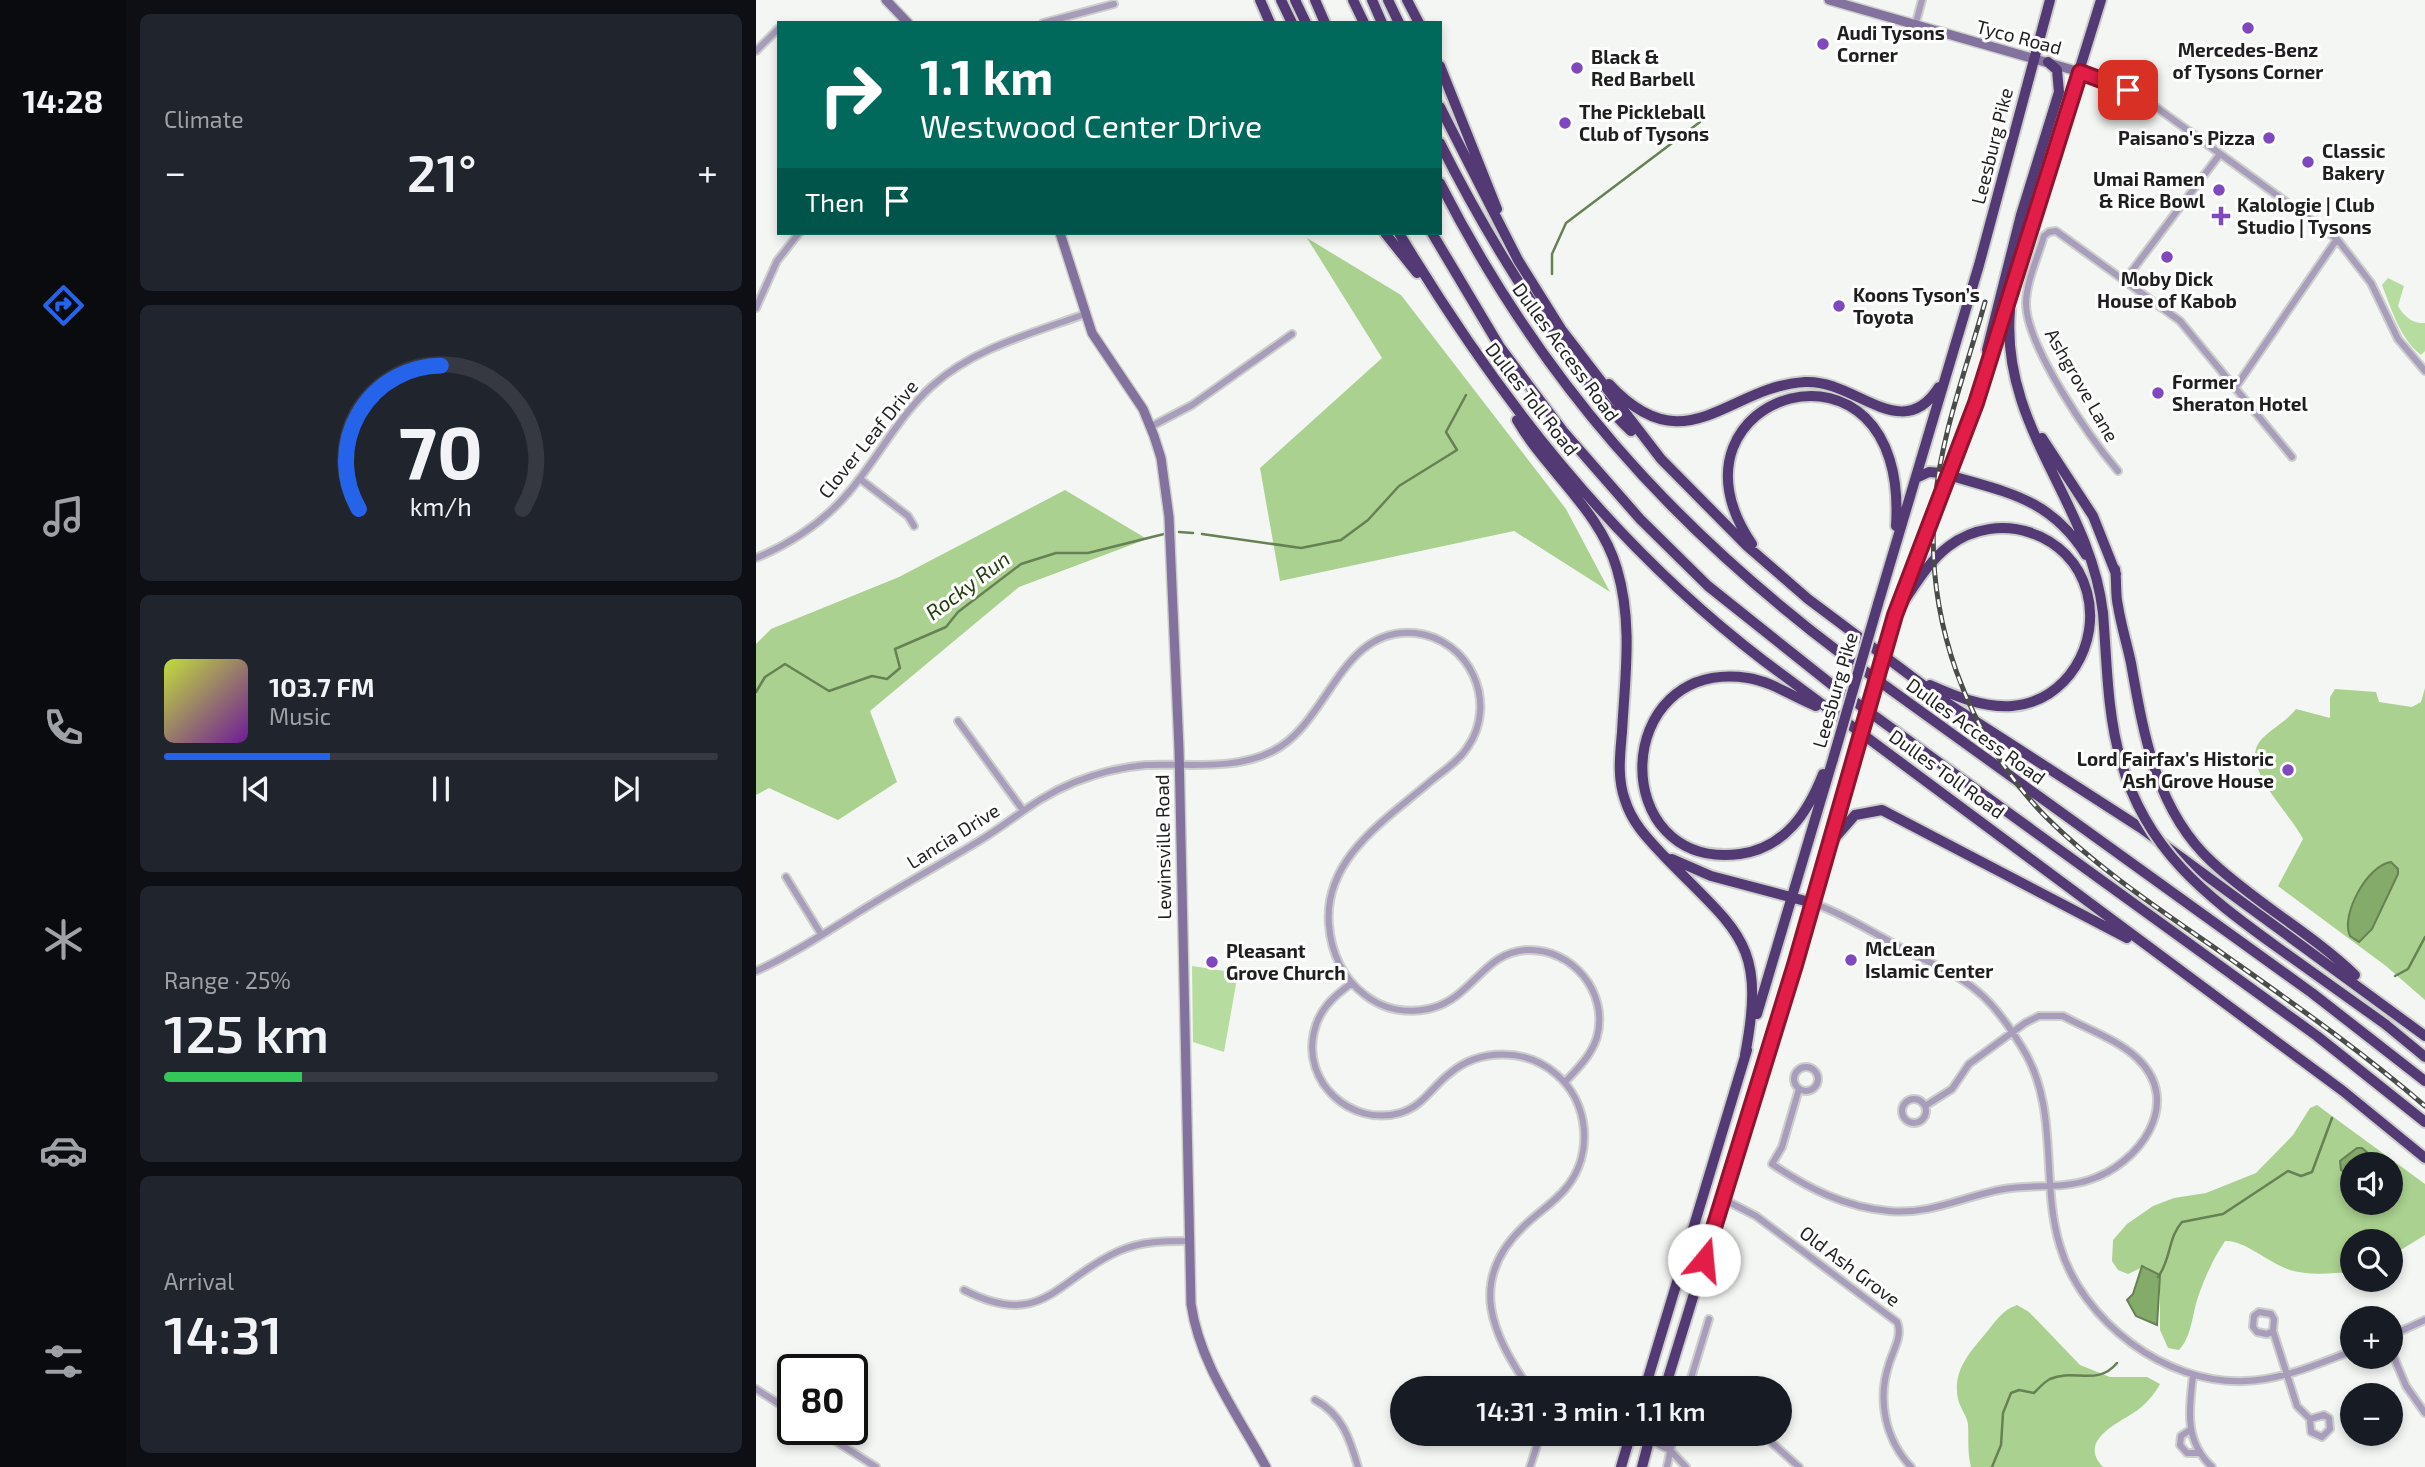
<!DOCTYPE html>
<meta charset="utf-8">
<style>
:root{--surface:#171b24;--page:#20242c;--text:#f1f3f6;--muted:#9ea1a6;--line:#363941;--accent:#2563eb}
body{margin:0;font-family:"Exo 2",sans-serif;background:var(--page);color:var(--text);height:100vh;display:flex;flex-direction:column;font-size:26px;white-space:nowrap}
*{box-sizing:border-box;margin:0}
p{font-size:23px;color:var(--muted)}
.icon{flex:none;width:38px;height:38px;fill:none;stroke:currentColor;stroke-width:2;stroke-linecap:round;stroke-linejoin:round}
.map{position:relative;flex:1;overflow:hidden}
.panel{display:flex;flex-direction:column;gap:14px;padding:14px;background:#0d0f14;width:630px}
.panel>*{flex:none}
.hud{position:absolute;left:21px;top:21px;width:665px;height:214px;border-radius:0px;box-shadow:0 4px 10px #0003;background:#00695c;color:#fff;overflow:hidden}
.fabs{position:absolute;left:1584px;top:1152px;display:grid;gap:14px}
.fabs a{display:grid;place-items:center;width:63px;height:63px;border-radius:50%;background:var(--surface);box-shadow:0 4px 10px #0003;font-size:35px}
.speed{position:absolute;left:21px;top:1354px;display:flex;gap:14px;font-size:35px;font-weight:700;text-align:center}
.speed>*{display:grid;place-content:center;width:91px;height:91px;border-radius:50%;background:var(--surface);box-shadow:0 4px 10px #0003;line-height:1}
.speed .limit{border:4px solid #111;border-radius:10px;background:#fff;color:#111}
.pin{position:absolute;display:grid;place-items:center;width:60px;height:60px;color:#fff;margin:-30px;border-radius:14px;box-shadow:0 4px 10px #0006}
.me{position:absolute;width:77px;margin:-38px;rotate:17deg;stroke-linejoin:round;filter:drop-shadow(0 0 5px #0008)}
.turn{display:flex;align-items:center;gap:24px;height:147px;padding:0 28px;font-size:32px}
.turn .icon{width:91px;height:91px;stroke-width:2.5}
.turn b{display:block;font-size:49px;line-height:60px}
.then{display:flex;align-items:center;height:66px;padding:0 28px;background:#0003;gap:14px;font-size:26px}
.big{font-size:52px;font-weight:600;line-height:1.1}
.panel .widget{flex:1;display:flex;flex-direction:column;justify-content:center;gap:10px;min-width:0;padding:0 24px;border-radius:10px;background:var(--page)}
.panel .dial{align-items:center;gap:0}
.dial svg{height:182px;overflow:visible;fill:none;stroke:var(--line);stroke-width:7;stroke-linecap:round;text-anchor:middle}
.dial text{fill:var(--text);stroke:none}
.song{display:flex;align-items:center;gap:21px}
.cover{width:84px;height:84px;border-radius:10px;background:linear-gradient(135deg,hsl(70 70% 55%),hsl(280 70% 35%))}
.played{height:7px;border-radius:4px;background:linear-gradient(90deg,var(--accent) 30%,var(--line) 30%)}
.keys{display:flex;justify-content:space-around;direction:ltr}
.heat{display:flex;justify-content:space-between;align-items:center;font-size:38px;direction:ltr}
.charge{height:10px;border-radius:5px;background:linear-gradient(90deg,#34c759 25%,var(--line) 0)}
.trip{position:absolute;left:634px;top:1376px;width:402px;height:70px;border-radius:35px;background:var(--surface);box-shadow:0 4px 10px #0003;font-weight:600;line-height:70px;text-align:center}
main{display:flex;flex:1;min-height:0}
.dock{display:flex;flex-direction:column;width:126px;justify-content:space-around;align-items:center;background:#090b0e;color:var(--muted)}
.dock .icon{width:49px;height:49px}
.dock .current{color:var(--accent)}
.dock b{font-size:32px;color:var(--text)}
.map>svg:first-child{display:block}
.green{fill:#b7dc9f}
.forest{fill:#aad190;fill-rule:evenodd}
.water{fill:#85ab6b;stroke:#668154;stroke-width:2}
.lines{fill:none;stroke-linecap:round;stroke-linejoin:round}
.stream{stroke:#668154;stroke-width:2.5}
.street-casing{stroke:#cdcfcd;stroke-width:10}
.secondary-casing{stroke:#cdcfcd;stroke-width:12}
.highway-casing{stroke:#cdcfcd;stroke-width:14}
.street{stroke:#a89dbb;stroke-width:6}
.secondary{stroke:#83729d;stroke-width:9}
.highway{stroke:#533a74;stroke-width:10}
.rail-casing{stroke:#4a4c4a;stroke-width:5}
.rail{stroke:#fff;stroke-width:2.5;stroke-dasharray:8;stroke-linecap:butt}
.highway-bridge-casing{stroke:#cdcfcd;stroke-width:14;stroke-linecap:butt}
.highway-bridge{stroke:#533a74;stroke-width:10}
.route-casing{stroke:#92132f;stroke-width:18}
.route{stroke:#e11d48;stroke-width:12}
.poi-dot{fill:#7f48bf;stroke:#fff;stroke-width:2.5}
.labels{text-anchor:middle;stroke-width:6;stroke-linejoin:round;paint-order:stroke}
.poi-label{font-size:19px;font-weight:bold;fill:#1e1f1e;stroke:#fff;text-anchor:start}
.street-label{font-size:19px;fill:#1e1f1e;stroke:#fff}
.water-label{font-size:21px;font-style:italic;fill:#233c0e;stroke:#fff}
</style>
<main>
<nav class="dock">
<b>14:28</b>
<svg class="icon current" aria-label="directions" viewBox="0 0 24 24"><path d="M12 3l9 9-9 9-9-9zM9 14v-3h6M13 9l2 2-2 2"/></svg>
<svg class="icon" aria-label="music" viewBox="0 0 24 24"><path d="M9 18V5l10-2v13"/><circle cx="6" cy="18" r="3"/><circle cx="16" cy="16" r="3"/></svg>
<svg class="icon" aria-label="phone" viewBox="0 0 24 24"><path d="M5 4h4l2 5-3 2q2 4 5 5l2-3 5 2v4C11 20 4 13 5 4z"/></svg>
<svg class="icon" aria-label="climate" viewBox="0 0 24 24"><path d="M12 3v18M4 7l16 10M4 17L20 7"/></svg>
<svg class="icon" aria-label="car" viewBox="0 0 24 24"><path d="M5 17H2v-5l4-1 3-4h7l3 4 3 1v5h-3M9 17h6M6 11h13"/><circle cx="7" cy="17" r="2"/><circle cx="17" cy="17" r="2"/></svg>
<svg class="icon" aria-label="filters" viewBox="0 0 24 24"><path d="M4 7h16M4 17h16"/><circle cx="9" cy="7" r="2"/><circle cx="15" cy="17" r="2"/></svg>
</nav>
<section class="panel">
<div class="widget"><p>Climate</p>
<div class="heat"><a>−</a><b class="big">21°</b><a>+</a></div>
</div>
<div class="widget dial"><svg viewBox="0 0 100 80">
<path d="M14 69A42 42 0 1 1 86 69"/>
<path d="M14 69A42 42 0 0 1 50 6" stroke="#2563eb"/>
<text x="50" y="56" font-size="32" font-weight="700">70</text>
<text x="50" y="72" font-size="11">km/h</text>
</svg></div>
<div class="widget">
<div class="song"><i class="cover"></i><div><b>103.7 FM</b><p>Music</p></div></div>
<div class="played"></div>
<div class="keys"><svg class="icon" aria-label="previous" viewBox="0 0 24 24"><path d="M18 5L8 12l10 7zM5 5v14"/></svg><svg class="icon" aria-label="pause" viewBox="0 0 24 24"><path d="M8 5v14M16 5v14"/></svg><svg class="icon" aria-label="next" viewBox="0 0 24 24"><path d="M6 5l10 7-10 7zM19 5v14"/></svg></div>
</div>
<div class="widget"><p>Range · 25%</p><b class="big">125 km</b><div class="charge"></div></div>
<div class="widget"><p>Arrival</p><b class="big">14:31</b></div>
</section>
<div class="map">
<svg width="1669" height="1467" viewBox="0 0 1669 1467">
<rect width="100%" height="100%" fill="#f4f6f3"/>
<path class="green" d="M 1632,278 L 1648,286 L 1642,306 C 1648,316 1656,324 1669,323 L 1669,351 L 1665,355 C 1644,339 1635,308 1626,285 Z
M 436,966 L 482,973 L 468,1052 L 437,1042 Z"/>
<path class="forest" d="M 551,238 L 645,295 L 810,509 L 854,592 L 758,531 L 524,581 L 504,468 L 626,358 Z
M 309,490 L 391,539 L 263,587 L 114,711 L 141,782 L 82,820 L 13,788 L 0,795 L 0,644 L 15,629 L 143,577 Z
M 1669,688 L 1669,1000 L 1630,966 L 1522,886 L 1547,839 C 1536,815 1483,767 1504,741 C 1514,729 1530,722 1540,709 L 1574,718 L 1574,697 L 1579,689 L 1620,692 L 1623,702 L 1656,707 L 1665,702 Z
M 1561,1105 L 1669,1184 L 1669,1235 L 1635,1256 L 1634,1241 L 1596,1241 L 1596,1272 C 1577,1273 1553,1276 1534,1270 C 1513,1263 1487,1239 1469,1241 C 1457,1259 1449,1277 1442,1297 C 1436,1315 1436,1336 1423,1350 L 1412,1348 L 1404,1330 L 1404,1275 L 1389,1266 L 1372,1274 L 1362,1270 L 1356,1261 L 1357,1240 L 1371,1224 L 1397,1206 L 1418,1198 L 1450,1193 L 1500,1173 L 1537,1135 L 1554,1108 ZM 1596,1164 L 1634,1164 L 1634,1202 L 1596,1202 Z
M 1261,1305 L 1273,1312 L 1324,1365 L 1354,1377 L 1391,1377 L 1404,1384 C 1400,1392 1391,1403 1383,1409 C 1366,1422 1320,1439 1347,1467 L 1215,1467 C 1211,1450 1213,1441 1212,1424 C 1211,1416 1204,1408 1202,1399 C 1196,1371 1214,1352 1230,1333 C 1240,1321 1246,1310 1261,1305 Z"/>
<path class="water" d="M 1635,862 L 1642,869 L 1642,874 L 1616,929 L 1603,942 L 1594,936 C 1584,916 1611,865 1635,862 Z
M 1601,1148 L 1606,1148 L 1625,1164 L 1596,1164 L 1596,1177 L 1585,1170 L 1584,1161 Z
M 1386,1266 L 1404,1275 L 1401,1325 L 1380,1316 L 1371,1300 L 1377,1294 Z"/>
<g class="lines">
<path class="stream" d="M 796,274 L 796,254 L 810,223 L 944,122
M 423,532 L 437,533
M 446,534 L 545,548 L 585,540 L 612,520 L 643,486 L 701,450 L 690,432 L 710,395
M 0,692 L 9,677 L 29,664 L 73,691 L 116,676 L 131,679 L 144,668 L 139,649 L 190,627 L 202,612 L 265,564 L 300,553 L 332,553 L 408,534
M 1639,976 L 1652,969 L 1669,937
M 1402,1277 C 1415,1260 1412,1237 1426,1222 L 1467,1214 L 1532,1171 L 1545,1176 L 1556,1172 L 1576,1118
M 1236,1467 L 1245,1445 L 1247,1413 L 1255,1393 L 1263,1390 L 1278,1393 C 1283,1388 1288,1382 1294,1379 C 1318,1368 1341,1387 1361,1363"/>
<g class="street-casing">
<path id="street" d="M 287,23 L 358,4
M 1159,26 L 1166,0
M 0,51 L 23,28
M 1324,72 L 1372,90 L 1393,102 L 1581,239 L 1615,283 L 1642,339 L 1669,371
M 1369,280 L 1464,154
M 0,308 L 21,261 L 43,233
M 1479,388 L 1581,239
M 394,427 L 436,405 L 536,334
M 1362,471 C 1333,437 1271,347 1270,304 C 1270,282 1282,257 1288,236 L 1293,232 L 1300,231 L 1424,321 L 1536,457
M 104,479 L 152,516 L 158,526
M 0,558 C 41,541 78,514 104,478 C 128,447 146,413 176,386 C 218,348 277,333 329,314
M 202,721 L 266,809
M 30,877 L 65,934
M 1057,903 C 1089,915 1118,933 1147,949 C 1172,962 1200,973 1221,991 C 1240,1006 1255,1029 1267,1049 C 1304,1109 1284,1182 1304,1246 C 1326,1321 1410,1385 1489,1381 C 1525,1380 1562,1364 1596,1351
M 0,971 C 34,956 67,934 98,915 C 139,889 182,866 223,841 C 258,820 279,798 319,782 C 342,773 365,767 390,765 C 430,763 479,771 517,751 C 573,723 584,626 659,633 C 714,639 743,703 711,748 C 702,762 687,771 675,781 C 631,819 567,858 573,925 C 575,952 587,979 609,995 C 637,1017 678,1016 705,992 C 727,974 739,952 771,950 C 816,948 853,992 841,1037 C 835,1056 822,1068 809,1082
M 596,983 C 578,996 563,1009 558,1032 C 546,1082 595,1127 644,1113 C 667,1106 675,1088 693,1074 C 723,1048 770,1048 800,1074 C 833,1102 838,1154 810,1188 C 798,1203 781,1213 767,1227 C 711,1281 736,1334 773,1388
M1038 1079a12 12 0 1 1 24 0a12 12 0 1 1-24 0Z
M 1043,1089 L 1026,1147 L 1016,1164 C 1053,1189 1089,1207 1133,1211 C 1175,1215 1208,1196 1248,1189 C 1275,1184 1306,1189 1333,1180 C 1382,1165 1429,1103 1381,1058 C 1362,1040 1331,1029 1307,1016 L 1283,1016 L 1269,1023 L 1213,1064 L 1196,1089 L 1169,1106
M1146 1111a12 12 0 1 1 24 0a12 12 0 1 1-24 0Z
M 967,1199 L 1000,1216 L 1141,1322 C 1147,1336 1137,1350 1133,1364 C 1121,1400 1129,1439 1155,1467
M 208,1290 C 287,1331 301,1278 363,1251 C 386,1241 408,1241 432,1241
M 1517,1331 L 1511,1334 L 1501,1332 L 1497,1327 L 1498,1316 L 1503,1312 L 1515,1314 L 1518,1319 L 1517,1331 L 1541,1406 L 1554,1419 L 1568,1415 L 1573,1418 L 1574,1429 L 1566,1437 L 1555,1432 L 1554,1419
M 1634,1336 L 1669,1320
M 1634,1348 L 1650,1386 L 1669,1413
M 1437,1376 C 1433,1409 1428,1441 1456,1467
M 935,1378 L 953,1388
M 932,1388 L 953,1319
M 0,1389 L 37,1413
M 559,1400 C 586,1414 594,1439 602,1467
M 62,1430 L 120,1467
M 1434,1430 L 1425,1436 L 1424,1445 L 1431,1453 L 1443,1453
M 1005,1433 L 1043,1467
M 893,1440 L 914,1450 L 930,1467
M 774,1467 L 785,1433
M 911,1467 L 918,1433"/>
</g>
<g class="secondary-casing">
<path id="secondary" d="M 130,0 L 152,23
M 1073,0 L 1324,72
M 304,233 L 336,333 L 387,409 L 398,436 L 405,458 L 413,517 L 423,749 L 435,1304 C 444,1365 481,1413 510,1467"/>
</g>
<g class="highway-casing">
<path id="highway" d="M 504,0 L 514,23
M 525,0 L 536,23
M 539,0 L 550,23
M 559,0 L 569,23
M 597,0 L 608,23
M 616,0 L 626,23
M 632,0 L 643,23
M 651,0 L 663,23
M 684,66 L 741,209
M 684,107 L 762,260 L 805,329 L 905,459 L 991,546 L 1052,599 L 1191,703 L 1385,828 L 1669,1036
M 684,143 C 720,215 761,283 807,348 C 828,377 849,407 875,431
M 684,183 C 784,379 913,524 1088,656 L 1556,993 L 1669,1081
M 629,233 L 661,273
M 643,233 C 740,395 856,545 1008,661 L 1587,1091 L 1669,1158
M 676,233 L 744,347 L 807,431 L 884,519 L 952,586 L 1080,688 L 1561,1036 L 1669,1122
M 1254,310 C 1244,427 1334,501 1347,613
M 1231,350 L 1265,215 L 1303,92 L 1301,70 L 1292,62
M 853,384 C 930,467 972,386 1049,382 C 1099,379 1146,446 1183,387
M 761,420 C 791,472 844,510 861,569 C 877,623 869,677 866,732 C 864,755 861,778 869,800 C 876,823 892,839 908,856 C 982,933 1011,941 989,1055
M 1286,438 L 1337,516 L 1360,574
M 1160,478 L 1173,472 L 1186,473 C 1247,492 1293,496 1330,555
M 996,544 C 893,394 1154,312 1140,526
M 1359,569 C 1361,581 1359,594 1362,606 C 1365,625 1371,644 1375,663 C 1388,736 1400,810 1456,862 C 1501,904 1555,933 1599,975
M 1122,604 L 1223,265 L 1294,0
M 1146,604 C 1160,584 1173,561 1193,546 C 1242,509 1315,532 1331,592 C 1345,643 1311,702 1256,706 C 1227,708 1199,696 1174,685
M 1139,616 L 1220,403 L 1345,0
M 1060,706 C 1037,697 1017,682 992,678 C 854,658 851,871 984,854 C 1029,848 1052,812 1067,774
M 1078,839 L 1099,815 L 1126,810 L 1371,938
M 916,859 L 955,876 L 1057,903
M 1001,1014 L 1077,759
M 1629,1024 L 1669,1057
M 889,1388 L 991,1050
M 909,1388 L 1039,966 L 1093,771
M 865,1467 L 875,1433
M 886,1467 L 895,1433"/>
</g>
<use href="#street" class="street"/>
<use href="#secondary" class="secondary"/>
<use href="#highway" class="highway"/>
<g class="rail-casing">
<path id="rail" d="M 1229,302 C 1211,367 1185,434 1179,502 C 1168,616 1210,735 1290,817 C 1342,869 1406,911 1466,953 C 1535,1002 1604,1050 1669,1106"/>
</g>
<use href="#rail" class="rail"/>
<g class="highway-bridge-casing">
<path id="highway-bridge" d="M 1347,613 C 1351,662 1351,714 1365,761 C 1390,850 1449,895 1521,947 C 1557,973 1593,998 1629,1024
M 1077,759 L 1122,604
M 1093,771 L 1139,616"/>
</g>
<use href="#highway-bridge" class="highway-bridge"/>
</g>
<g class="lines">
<g class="route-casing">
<path id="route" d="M 948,1260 L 1039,965 L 1139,615 L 1220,403 L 1324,72 L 1372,90"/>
</g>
<use href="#route" class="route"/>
</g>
<g class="poi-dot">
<circle cx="1492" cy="28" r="7"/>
<circle cx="1067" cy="44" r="7"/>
<circle cx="821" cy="68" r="7"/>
<circle cx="809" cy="123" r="7"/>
<circle cx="1513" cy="138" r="7"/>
<circle cx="1552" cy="162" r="7"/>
<circle cx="1463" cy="190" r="7"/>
<path d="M1461.5 205.5h7v7h7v7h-7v7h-7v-7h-7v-7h7z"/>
<circle cx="1411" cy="257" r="7"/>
<circle cx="1083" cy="306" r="7"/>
<circle cx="1402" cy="393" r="7"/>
<circle cx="1532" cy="770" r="7"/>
<circle cx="1095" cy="960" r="7"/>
<circle cx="456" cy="962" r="7"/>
</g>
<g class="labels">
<g class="poi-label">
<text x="1081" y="40">Audi Tysons<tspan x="1081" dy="22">Corner</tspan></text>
<text x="1492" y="57" text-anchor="middle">Mercedes-Benz<tspan x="1492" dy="22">of Tysons Corner</tspan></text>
<text x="835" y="64">Black &amp;<tspan x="835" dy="22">Red Barbell</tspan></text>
<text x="823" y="119">The Pickleball<tspan x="823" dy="22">Club of Tysons</tspan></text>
<text x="1499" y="145" text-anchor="end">Paisano's Pizza</text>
<text x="1566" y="158">Classic<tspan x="1566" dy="22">Bakery</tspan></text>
<text x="1449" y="186" text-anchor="end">Umai Ramen<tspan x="1449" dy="22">&amp; Rice Bowl</tspan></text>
<text x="1481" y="212">Kalologie | Club<tspan x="1481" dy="22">Studio | Tysons</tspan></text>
<text x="1411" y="286" text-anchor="middle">Moby Dick<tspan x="1411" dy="22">House of Kabob</tspan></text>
<text x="1097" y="302">Koons Tyson’s<tspan x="1097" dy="22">Toyota</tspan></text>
<text x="1416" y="389">Former<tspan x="1416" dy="22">Sheraton Hotel</tspan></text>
<text x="1518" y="766" text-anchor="end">Lord Fairfax's Historic<tspan x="1518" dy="22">Ash Grove House</tspan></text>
<text x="1109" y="956">McLean<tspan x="1109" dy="22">Islamic Center</tspan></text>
<text x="470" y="958">Pleasant<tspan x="470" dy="22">Grove Church</tspan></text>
</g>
<g class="street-label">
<text transform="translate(1263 37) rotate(15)" y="7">Tyco Road</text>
<text transform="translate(1236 146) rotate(-76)" y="7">Leesburg Pike</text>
<text transform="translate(810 352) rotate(54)" y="7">Dulles Access Road</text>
<text transform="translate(1326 385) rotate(60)" y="7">Ashgrove Lane</text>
<text transform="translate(776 399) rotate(52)" y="7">Dulles Toll Road</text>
<text transform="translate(112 439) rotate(-51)" y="7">Clover Leaf Drive</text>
<text transform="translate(1079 690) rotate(-74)" y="7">Leesburg Pike</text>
<text transform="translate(1220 731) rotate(36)" y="7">Dulles Access Road</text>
<text transform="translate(1191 774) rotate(36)" y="7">Dulles Toll Road</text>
<text transform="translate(197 836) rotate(-32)" y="7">Lancia Drive</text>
<text transform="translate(407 847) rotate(-91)" y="7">Lewinsville Road</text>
<text transform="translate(1094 1266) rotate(37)" y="7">Old Ash Grove</text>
</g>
<g class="water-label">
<text transform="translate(212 586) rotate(-37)" y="7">Rocky Run</text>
</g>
</g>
</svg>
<div class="fabs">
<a><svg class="icon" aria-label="sound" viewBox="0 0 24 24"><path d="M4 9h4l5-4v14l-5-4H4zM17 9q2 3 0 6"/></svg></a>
<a><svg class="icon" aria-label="search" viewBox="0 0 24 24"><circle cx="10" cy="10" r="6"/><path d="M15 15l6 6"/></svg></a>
<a>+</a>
<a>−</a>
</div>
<div class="speed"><div class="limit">80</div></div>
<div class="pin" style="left:1372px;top:90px;background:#d93025"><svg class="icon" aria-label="arrive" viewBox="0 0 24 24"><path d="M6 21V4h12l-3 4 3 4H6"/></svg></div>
<svg class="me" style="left:948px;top:1260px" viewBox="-20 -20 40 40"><circle r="19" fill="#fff"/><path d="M0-13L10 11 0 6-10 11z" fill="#e11d48"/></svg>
<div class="trip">14:31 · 3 min · 1.1 km</div>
<div class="hud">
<div class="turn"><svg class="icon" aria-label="right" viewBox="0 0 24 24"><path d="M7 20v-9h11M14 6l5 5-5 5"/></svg><div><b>1.1 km</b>Westwood Center Drive</div></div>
<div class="then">Then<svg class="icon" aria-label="arrive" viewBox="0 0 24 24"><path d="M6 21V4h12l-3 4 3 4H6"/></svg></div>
</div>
</div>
</main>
